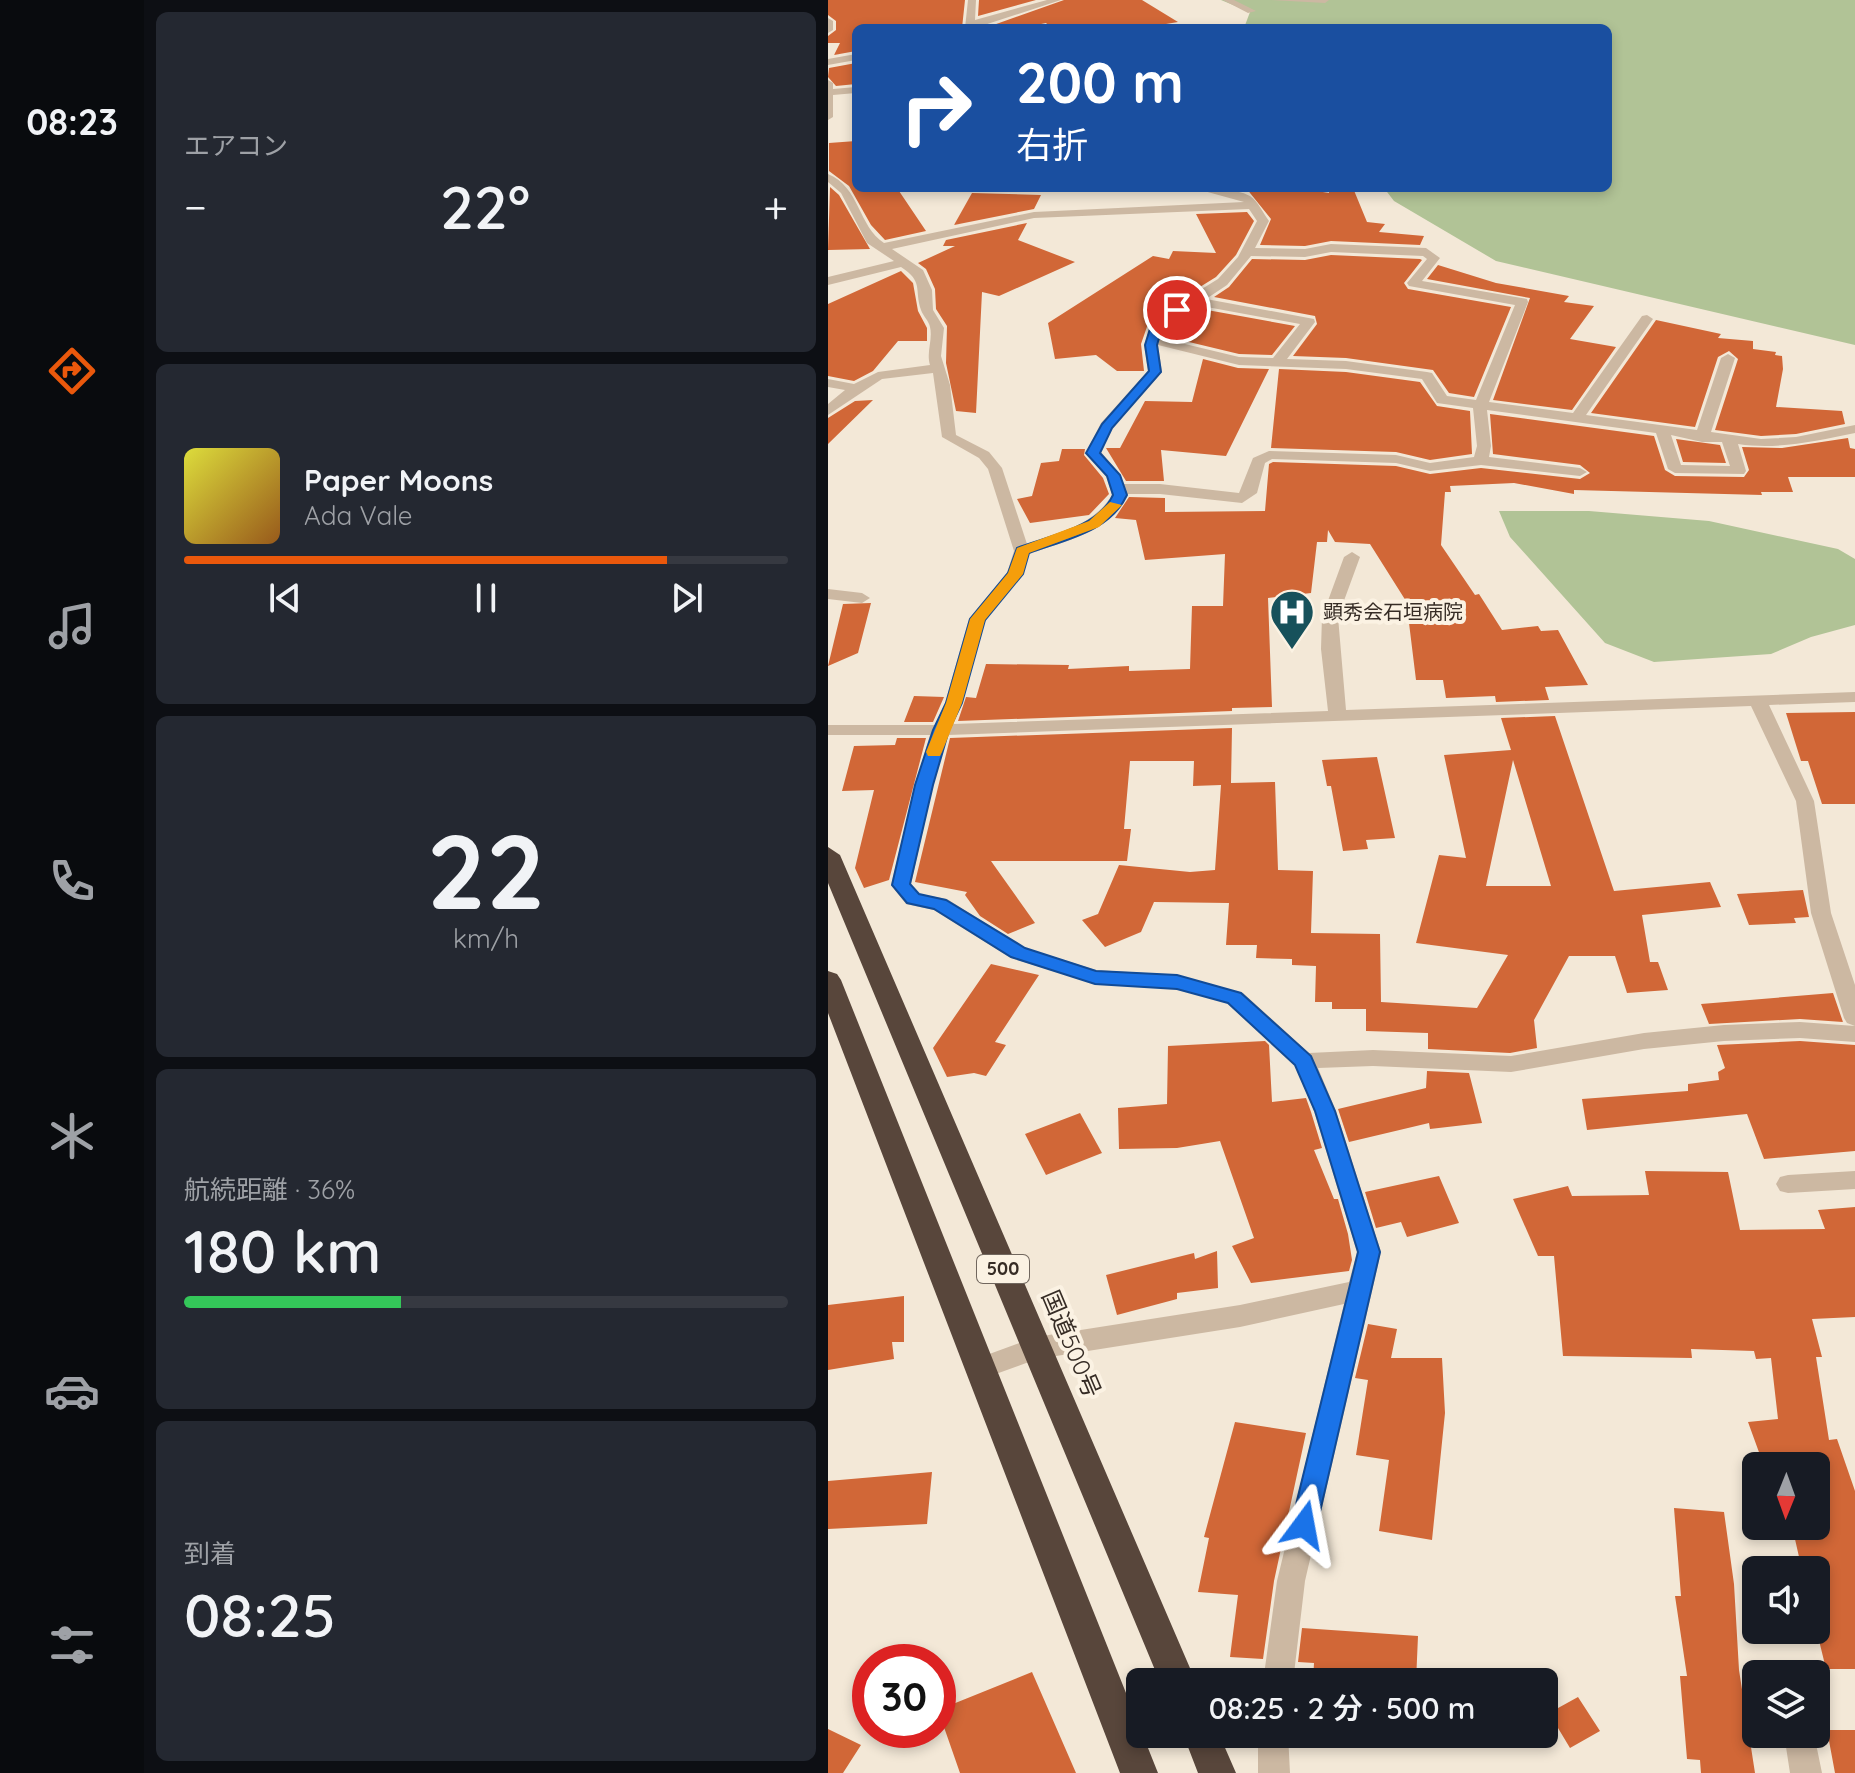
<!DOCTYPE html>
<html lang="ja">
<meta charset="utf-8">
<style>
:root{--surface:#171b24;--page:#242831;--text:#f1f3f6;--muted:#9ea1a6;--line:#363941;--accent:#ea580c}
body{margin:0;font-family:Quicksand,"Noto Sans JP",sans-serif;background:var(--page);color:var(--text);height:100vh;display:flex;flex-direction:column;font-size:30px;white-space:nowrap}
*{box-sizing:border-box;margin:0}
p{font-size:26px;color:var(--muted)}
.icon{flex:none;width:44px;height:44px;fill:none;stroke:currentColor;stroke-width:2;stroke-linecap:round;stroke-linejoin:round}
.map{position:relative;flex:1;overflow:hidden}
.side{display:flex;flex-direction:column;gap:12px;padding:12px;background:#0d0f14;width:684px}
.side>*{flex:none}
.top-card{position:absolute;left:24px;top:24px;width:760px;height:168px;border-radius:12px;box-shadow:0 4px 12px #0003;background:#1a4fa0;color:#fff;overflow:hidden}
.needle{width:52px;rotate:181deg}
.controls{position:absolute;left:914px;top:1452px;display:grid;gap:16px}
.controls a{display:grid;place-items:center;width:88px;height:88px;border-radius:12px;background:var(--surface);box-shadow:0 4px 12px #0003;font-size:40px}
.speed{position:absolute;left:24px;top:1644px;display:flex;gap:16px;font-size:40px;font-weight:700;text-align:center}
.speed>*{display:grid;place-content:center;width:104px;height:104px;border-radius:50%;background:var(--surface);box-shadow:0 4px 12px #0003;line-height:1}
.speed .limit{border:12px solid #d22;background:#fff;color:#111}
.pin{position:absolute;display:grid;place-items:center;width:68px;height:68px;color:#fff;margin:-34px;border:4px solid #fff;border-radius:50%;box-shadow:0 2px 8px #0007}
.me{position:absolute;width:88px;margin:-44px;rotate:13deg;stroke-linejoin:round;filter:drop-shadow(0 0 6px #0008)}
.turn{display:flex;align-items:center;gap:28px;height:168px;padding:0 32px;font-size:36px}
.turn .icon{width:104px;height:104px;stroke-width:2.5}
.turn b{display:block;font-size:56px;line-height:68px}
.big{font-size:60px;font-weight:600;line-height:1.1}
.side .tile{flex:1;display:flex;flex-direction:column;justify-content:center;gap:12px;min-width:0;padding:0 28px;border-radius:12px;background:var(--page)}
.side .dial{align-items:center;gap:0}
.dial b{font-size:104px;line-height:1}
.song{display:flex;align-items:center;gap:24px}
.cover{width:96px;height:96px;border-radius:12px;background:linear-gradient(135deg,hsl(60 70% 55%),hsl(30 70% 35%))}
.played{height:8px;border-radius:4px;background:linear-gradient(90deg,var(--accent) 80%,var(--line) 80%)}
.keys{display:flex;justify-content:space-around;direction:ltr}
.heat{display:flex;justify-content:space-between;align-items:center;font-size:44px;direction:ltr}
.charge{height:12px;border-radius:6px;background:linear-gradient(90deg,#34c759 36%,var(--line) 0)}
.trip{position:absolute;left:298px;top:1668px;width:432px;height:80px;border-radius:12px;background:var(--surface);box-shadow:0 4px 12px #0003;font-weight:600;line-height:80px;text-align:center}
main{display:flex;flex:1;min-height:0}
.menu{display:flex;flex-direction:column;width:144px;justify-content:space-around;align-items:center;background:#090b0e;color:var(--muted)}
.menu .icon{width:56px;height:56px}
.menu .current{color:var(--accent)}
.menu b{font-size:36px;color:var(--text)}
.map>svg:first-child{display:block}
.green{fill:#b1c396}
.building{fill:#d16737;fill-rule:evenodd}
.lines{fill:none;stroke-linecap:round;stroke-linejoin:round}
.minor{fill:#ccb8a2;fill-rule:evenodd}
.highway{fill:#58463b;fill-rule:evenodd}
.route{fill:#1a73e8;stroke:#114b97;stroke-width:2}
.slow{fill:#f59e0b}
.labels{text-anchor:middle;stroke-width:8;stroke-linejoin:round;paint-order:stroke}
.shield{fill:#fbf2e3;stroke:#71675e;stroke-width:2}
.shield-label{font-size:18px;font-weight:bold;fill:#362c25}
.poi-label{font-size:20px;fill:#362c25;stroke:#fbf2e3;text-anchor:start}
.near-street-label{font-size:24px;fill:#362c25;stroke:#fbf2e3}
</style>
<main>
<nav class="menu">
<b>08:23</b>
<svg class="icon current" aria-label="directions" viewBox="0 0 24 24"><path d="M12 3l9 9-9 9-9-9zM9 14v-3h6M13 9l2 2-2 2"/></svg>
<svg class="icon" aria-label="music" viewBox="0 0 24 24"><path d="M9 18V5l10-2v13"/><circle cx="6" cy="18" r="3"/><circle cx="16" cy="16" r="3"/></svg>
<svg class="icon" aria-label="phone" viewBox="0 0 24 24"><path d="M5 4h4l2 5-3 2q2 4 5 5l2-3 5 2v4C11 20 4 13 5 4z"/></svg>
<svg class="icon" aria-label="climate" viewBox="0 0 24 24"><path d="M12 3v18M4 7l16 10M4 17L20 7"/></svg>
<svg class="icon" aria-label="car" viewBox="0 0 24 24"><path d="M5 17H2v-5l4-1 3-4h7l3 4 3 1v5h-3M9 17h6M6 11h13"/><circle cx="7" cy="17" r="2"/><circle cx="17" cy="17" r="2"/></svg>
<svg class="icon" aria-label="filters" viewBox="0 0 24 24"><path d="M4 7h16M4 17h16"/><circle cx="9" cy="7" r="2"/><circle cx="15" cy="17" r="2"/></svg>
</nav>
<section class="side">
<div class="tile"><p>エアコン</p>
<div class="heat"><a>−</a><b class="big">22°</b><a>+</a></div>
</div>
<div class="tile">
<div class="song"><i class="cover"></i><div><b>Paper Moons</b><p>Ada Vale</p></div></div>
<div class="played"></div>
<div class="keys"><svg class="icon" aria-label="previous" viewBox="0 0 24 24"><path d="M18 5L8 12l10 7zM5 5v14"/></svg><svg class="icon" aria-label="pause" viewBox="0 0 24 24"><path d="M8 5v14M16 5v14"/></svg><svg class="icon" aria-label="next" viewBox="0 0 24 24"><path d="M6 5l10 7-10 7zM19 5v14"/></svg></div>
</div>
<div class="tile dial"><b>22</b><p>km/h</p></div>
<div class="tile"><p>航続距離 · 36%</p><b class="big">180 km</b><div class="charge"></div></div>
<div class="tile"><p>到着</p><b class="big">08:25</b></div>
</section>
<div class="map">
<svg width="1027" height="1773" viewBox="0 0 1027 1773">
<rect width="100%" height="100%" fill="#f3e8d7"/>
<path class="green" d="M 393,0 L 1027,0 L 1027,345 L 668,261 L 566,201 L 556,188 L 780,188 L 780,28 L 416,28 L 422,12 Z
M 671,511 L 761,511 L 881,521 L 1010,549 L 1027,559 L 1027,625 L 983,637 L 943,654 L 826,662 L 777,643 L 682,537 Z"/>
<path class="building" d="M 0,0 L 137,0 L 134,28 L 28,28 L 28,51 L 6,55 L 12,43 L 0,43 L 0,36 L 8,30 L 8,21 L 0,15 Z
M 151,0 L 208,0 L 150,16 Z
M 236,0 L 314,0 L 350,22 L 314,28 L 223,28 L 218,23 L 194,28 L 157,28 Z
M 28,63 L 28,84 L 8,86 L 0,77 L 1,68 Z
M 28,141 L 28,188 L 69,188 L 98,231 L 57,240 L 43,225 L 21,186 L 1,171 L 1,143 Z
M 2,187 L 11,195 L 42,249 L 0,250 Z
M 418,188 L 470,188 L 501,193 L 501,188 L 525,188 L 539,222 L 557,224 L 551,232 L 596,236 L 592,245 L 503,241 L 477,246 L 432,245 L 443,219 Z
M 144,193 L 213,195 L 206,209 L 126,225 Z
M 419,212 L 426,221 L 408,255 L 388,277 L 322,318 L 313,344 L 316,371 L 289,371 L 268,355 L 227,359 L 220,323 L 325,256 L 341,259 L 345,251 L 388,253 L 368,214 Z
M 199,223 L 190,240 L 247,262 L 171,296 L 154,292 L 148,413 L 128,411 L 118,363 L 119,326 L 108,309 L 107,289 L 98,269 L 90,263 L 127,246 L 115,246 L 118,240 Z
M 503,255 L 592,259 L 594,260 L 576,283 L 580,289 L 683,307 L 646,397 L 621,393 L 605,370 L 518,358 L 465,356 L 489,324 L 487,316 L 386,297 L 401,287 L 424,259 L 477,260 Z
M 610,265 L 668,283 L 741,296 L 736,302 L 766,306 L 742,339 L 788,347 L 744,410 L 665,400 L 702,298 L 599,279 Z
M 73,271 L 85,283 L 90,311 L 99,328 L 99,341 L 70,341 L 45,371 L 26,381 L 0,376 L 0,304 Z
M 368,308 L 467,326 L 444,355 L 411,354 L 336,336 L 340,323 Z
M 828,320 L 893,334 L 890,338 L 925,341 L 925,349 L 948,352 L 947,355 L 954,356 L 955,369 L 948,407 L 1014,411 L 1017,424 L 968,434 L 933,436 L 887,430 L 910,359 L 901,351 L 890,357 L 867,427 L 763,413 Z
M 375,359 L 410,368 L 441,369 L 398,456 L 333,450 L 336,481 L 298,481 L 278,448 L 292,448 L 317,401 L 364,402 Z
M 451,369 L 518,372 L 592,382 L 609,406 L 642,411 L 644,454 L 602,460 L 568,452 L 443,448 Z
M 45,400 L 0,444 L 0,418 L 27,401 Z
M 662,414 L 826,436 L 837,470 L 847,476 L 916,477 L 921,470 L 914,447 L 954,448 L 1020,438 L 1022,448 L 1027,449 L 1027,477 L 960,477 L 965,492 L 933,492 L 934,495 L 746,490 L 746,494 L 686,483 L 622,486 L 623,492 L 617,492 L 613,545 L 647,595 L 651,594 L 674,630 L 710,626 L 713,631 L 730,630 L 760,685 L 717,687 L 721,700 L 668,702 L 667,696 L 618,698 L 615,680 L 588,680 L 581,623 L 574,611 L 583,609 L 542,544 L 507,542 L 500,530 L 499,542 L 489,542 L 483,593 L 440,598 L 444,707 L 404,708 L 404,711 L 130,721 L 138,697 L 148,698 L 158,664 L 241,665 L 240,669 L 301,666 L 301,671 L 362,669 L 364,606 L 395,606 L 397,554 L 317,560 L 308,520 L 287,518 L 301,497 L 337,498 L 337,512 L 437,511 L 441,464 L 445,462 L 568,466 L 602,474 L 653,468 L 752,479 L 762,473 L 752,465 L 665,454 Z
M 848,439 L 892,445 L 898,463 L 855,462 Z
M 234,449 L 257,449 L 256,455 L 275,478 L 281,494 L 261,515 L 202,523 L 189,499 L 204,496 L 213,463 L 231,461 Z
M 43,603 L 30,653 L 0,666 L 15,604 Z
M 86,696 L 116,697 L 105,722 L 76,722 Z
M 1027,712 L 1027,804 L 994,804 L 980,761 L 973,761 L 958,713 Z
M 727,716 L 786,891 L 882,882 L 893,907 L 814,915 L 822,962 L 830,962 L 840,990 L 799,993 L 787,956 L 741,956 L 706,1020 L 709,1048 L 682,1053 L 600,1049 L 600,1033 L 538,1031 L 538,1009 L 504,1009 L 504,1002 L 487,1002 L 488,966 L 464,965 L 464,959 L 428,958 L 429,945 L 398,945 L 401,903 L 326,902 L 313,932 L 277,947 L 254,920 L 270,914 L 291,865 L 362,872 L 387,870 L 393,785 L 365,786 L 366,761 L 302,761 L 296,829 L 303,829 L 299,861 L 163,861 L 207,923 L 180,934 L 152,916 L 137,895 L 139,892 L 87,882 L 122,738 L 404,728 L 403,783 L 447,782 L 450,870 L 485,871 L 483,933 L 552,934 L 553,1002 L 649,1008 L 680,955 L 588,943 L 611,855 L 638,858 L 616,755 L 683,750 L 673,718 ZM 685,760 L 723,886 L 658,886 Z
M 69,738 L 98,738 L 61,880 L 36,888 L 27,868 L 46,790 L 14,791 L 26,746 L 67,745 Z
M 549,757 L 567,838 L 538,840 L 540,849 L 515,851 L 503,786 L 499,786 L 494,760 Z
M 975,890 L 981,917 L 966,918 L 968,923 L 921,925 L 909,894 Z
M 163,964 L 211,975 L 167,1042 L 178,1045 L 158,1076 L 146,1073 L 119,1077 L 105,1048 Z
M 1005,993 L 1015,1022 L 972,1019 L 881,1024 L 873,1004 Z
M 437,1041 L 441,1045 L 444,1102 L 478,1098 L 483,1112 L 494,1148 L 486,1150 L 506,1199 L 510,1199 L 520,1234 L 524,1260 L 521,1271 L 423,1283 L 404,1246 L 426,1238 L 392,1141 L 349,1148 L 291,1149 L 290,1108 L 339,1104 L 340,1046 Z
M 972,1041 L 1027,1045 L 1027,1151 L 936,1159 L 919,1114 L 759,1130 L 754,1099 L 860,1091 L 860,1084 L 891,1080 L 890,1072 L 897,1068 L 889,1045 Z
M 599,1071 L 641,1073 L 654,1123 L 602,1129 L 601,1123 L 521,1142 L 510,1109 L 598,1088 Z
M 252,1113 L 274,1153 L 218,1175 L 197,1134 Z
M 817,1171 L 900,1172 L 912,1230 L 997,1229 L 990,1210 L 1027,1207 L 1027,1317 L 984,1319 L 994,1357 L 988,1357 L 1001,1440 L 1009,1439 L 1027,1491 L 1027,1669 L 998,1669 L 988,1628 L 988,1570 L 974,1570 L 964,1526 L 988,1526 L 988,1466 L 936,1466 L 920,1422 L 950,1419 L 943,1358 L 928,1359 L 926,1351 L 863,1349 L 864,1358 L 735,1356 L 726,1256 L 710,1256 L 685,1199 L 740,1186 L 744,1196 L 821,1195 Z
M 611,1176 L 631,1223 L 579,1237 L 573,1222 L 548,1228 L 537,1192 Z
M 389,1251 L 390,1288 L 349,1293 L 349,1299 L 289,1315 L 278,1275 L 366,1253 L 367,1259 Z
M 76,1296 L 76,1342 L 64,1342 L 66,1359 L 0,1370 L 0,1305 Z
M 540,1324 L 569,1329 L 563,1358 L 614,1358 L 617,1413 L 604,1540 L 551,1531 L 561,1460 L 528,1455 L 540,1380 L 527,1378 Z
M 407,1422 L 478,1433 L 446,1581 L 435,1659 L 402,1657 L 410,1595 L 370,1592 L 381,1538 L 376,1537 Z
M 104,1472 L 99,1524 L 0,1529 L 0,1481 Z
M 846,1508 L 896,1512 L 906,1584 L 911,1670 L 927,1773 L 873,1773 L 872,1760 L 859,1759 L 852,1676 L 859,1676 L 847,1596 L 853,1596 Z
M 474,1628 L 590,1636 L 588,1682 L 485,1682 L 486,1663 L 470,1662 Z
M 204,1672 L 248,1773 L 132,1773 L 110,1710 Z
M 750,1697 L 772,1731 L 742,1748 L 721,1713 Z
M 0,1729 L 33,1745 L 15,1773 L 0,1773 Z
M 999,1730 L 1027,1730 L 1027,1773 L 1007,1773 Z"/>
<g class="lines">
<path class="minor" d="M 140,0 L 148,0 L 147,20 L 219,0 L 233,0 L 147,28 L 137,28 Z
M 395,0 L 406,0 L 428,11 L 420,13 Z
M 443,0 L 501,0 L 497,3 Z
M 0,18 L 5,21 L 5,30 L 0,33 Z
M 28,54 L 28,60 L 0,65 L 0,59 Z
M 0,80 L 5,83 L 5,89 L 28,87 L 28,93 L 5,95 L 5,117 L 0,120 Z
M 0,174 C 32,187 30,226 56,243 L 206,212 L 416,202 L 365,188 C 382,188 407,188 422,196 C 430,201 435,213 441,221 L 427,248 L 477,249 L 503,244 L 598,248 L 612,258 L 594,281 L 699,299 L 700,302 L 661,402 L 745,413 L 814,316 L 819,315 L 825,319 L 758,415 L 869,430 L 893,358 L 900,354 L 907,358 L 883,432 L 933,439 L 968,437 L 1027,425 L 1027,433 C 987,441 950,450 910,444 L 918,471 L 916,474 L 847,473 L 840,469 L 828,433 L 659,410 L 663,446 L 661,457 L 752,468 L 759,472 L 752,476 L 653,465 L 602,471 L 568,463 L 444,459 L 437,463 L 429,493 L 414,503 L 332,494 L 299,494 C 285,532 236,541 201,554 C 191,589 168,595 157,622 C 142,654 140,691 125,724 L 500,711 L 493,649 L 494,617 L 516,557 L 524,552 L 532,557 L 510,617 L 518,710 L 1027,692 L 1027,702 L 941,705 L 986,801 L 1003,913 L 1027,985 L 1027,1026 L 1019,1023 L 1016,1018 L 983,913 L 968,801 L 923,706 L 120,735 L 105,785 L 83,884 L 91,894 L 119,899 L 197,948 L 268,970 L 349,975 L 415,993 L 481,1053 L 545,1050 L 683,1056 L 816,1033 L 896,1025 L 972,1022 L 1027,1026 L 1027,1042 L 972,1038 L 896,1041 L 816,1049 L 683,1072 L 545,1066 L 490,1068 L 508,1111 L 553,1252 L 477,1581 L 465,1682 L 435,1682 L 449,1581 L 516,1304 L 412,1327 L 209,1359 L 154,1379 L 145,1376 L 141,1368 L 145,1360 L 208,1337 L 412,1305 L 521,1282 L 529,1252 L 486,1111 L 467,1065 L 400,1003 L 349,989 L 267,984 L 183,958 L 106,910 L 78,904 L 63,885 L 87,785 L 102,735 L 0,735 L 0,725 L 107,725 L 117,703 L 141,619 L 179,573 L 186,551 L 160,469 L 151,458 L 114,437 L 105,373 L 54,379 L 0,415 L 0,404 L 17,390 L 0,387 L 0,379 L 26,384 L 50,372 L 102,365 C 98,352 105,340 102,327 C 101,321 95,316 93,310 C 86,289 96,282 73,267 L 0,285 L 0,277 L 66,261 L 39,243 L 13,193 L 0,182 ZM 421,209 L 429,221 L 410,257 L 390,279 L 325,319 L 316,345 L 320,371 L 273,423 L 258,453 L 278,476 L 284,495 C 266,525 231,533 199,544 L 174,468 L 161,452 L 128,435 L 122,385 L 113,356 L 116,328 L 105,310 L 104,290 L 95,270 L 64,249 L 206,218 ZM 503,252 L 595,256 L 599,259 L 579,283 L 581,286 L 687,305 L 648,400 L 619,396 L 604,373 L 599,372 L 518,361 L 459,359 L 487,322 L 486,319 L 378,299 L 399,285 L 423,256 L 477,257 ZM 368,305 L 472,324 L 445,358 L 411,357 L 332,338 L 337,321 ZM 330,345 L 411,365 L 518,369 L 594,379 L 609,403 L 645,408 L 649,446 L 646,457 L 602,463 L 568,455 L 441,451 L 425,458 L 411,493 L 332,484 L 296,484 L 290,472 L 273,452 L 284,427 L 334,372 ZM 843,435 L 874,442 L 894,442 L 902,466 L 853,465 Z
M 0,589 L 34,593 L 42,598 L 34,603 L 0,599 Z
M 1027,1171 L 1027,1189 L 960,1193 L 952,1191 L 948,1184 L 952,1177 L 960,1175 Z
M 430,1734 L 460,1734 L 462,1773 L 430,1773 Z
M 956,1734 L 986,1734 L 994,1773 L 962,1773 Z"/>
<path class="highway" d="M 0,847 L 12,855 L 368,1682 L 332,1682 L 0,883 Z
M 0,971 L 9,974 L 13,980 L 330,1773 L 292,1773 L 0,1013 Z
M 355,1734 L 391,1734 L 408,1773 L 370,1773 Z"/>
</g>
<path class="route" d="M 345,307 L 355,310 L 336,321 L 329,345 L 333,372 L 284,428 L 272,453 L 292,475 L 299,495 C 282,532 236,540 201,553 L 195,574 L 157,620 L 134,703 L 121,730 L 105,785 L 82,884 L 91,894 L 118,900 L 197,948 L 268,971 L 349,975 L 413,993 L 483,1056 L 507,1111 L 552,1252 L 489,1525 L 485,1533 L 476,1537 L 467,1533 L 463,1525 L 530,1252 L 487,1111 L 467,1065 L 400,1003 L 349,989 L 267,984 L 183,957 L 106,909 L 79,903 L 64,885 L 87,785 L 105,730 L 118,703 L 142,619 L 180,573 L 189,548 C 220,536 270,528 285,495 L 279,476 L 258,453 L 274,424 L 321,371 L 317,345 L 325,319 Z"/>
<path class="slow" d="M 282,502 L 294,505 L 271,527 L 201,553 L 195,574 L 157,620 L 134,703 L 114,752 L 112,756 L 100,756 L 98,752 L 118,703 L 142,619 L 180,573 L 189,548 L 261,521 Z"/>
<defs>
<g id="hospital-pin" transform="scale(2.3)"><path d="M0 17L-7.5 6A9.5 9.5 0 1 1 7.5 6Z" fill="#17515b" stroke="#fbf2e3"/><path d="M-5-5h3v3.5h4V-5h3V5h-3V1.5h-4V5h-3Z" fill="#fff"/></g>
</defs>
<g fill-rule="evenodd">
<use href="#hospital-pin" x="464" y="612"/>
</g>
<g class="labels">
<rect class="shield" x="149" y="1255" width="52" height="28" rx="6"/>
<g class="shield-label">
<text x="175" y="1275">500</text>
</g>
<g class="poi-label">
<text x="495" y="619">顕秀会石垣病院</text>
</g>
<g class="near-street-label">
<text transform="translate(243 1344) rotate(67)" y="8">国道500号</text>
</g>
</g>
</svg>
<div class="controls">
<a><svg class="needle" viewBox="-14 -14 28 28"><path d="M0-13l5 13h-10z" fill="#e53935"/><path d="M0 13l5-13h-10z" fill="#9ea1a6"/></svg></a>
<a><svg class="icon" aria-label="sound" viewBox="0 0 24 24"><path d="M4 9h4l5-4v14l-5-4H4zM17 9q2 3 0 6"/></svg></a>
<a><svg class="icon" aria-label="layers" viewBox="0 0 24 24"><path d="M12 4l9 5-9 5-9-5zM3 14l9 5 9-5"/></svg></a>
</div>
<div class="speed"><div class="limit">30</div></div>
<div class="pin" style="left:349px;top:310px;background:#d93025"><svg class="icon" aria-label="arrive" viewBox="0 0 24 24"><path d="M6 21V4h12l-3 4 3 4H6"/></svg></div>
<svg class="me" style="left:476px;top:1525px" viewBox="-20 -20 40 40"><path d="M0-17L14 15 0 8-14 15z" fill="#1a73e8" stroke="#fff" stroke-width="4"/></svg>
<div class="trip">08:25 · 2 分 · 500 m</div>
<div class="top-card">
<div class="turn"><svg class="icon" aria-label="right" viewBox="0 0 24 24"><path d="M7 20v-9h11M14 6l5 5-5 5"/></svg><div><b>200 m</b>右折</div></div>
</div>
</div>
</main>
